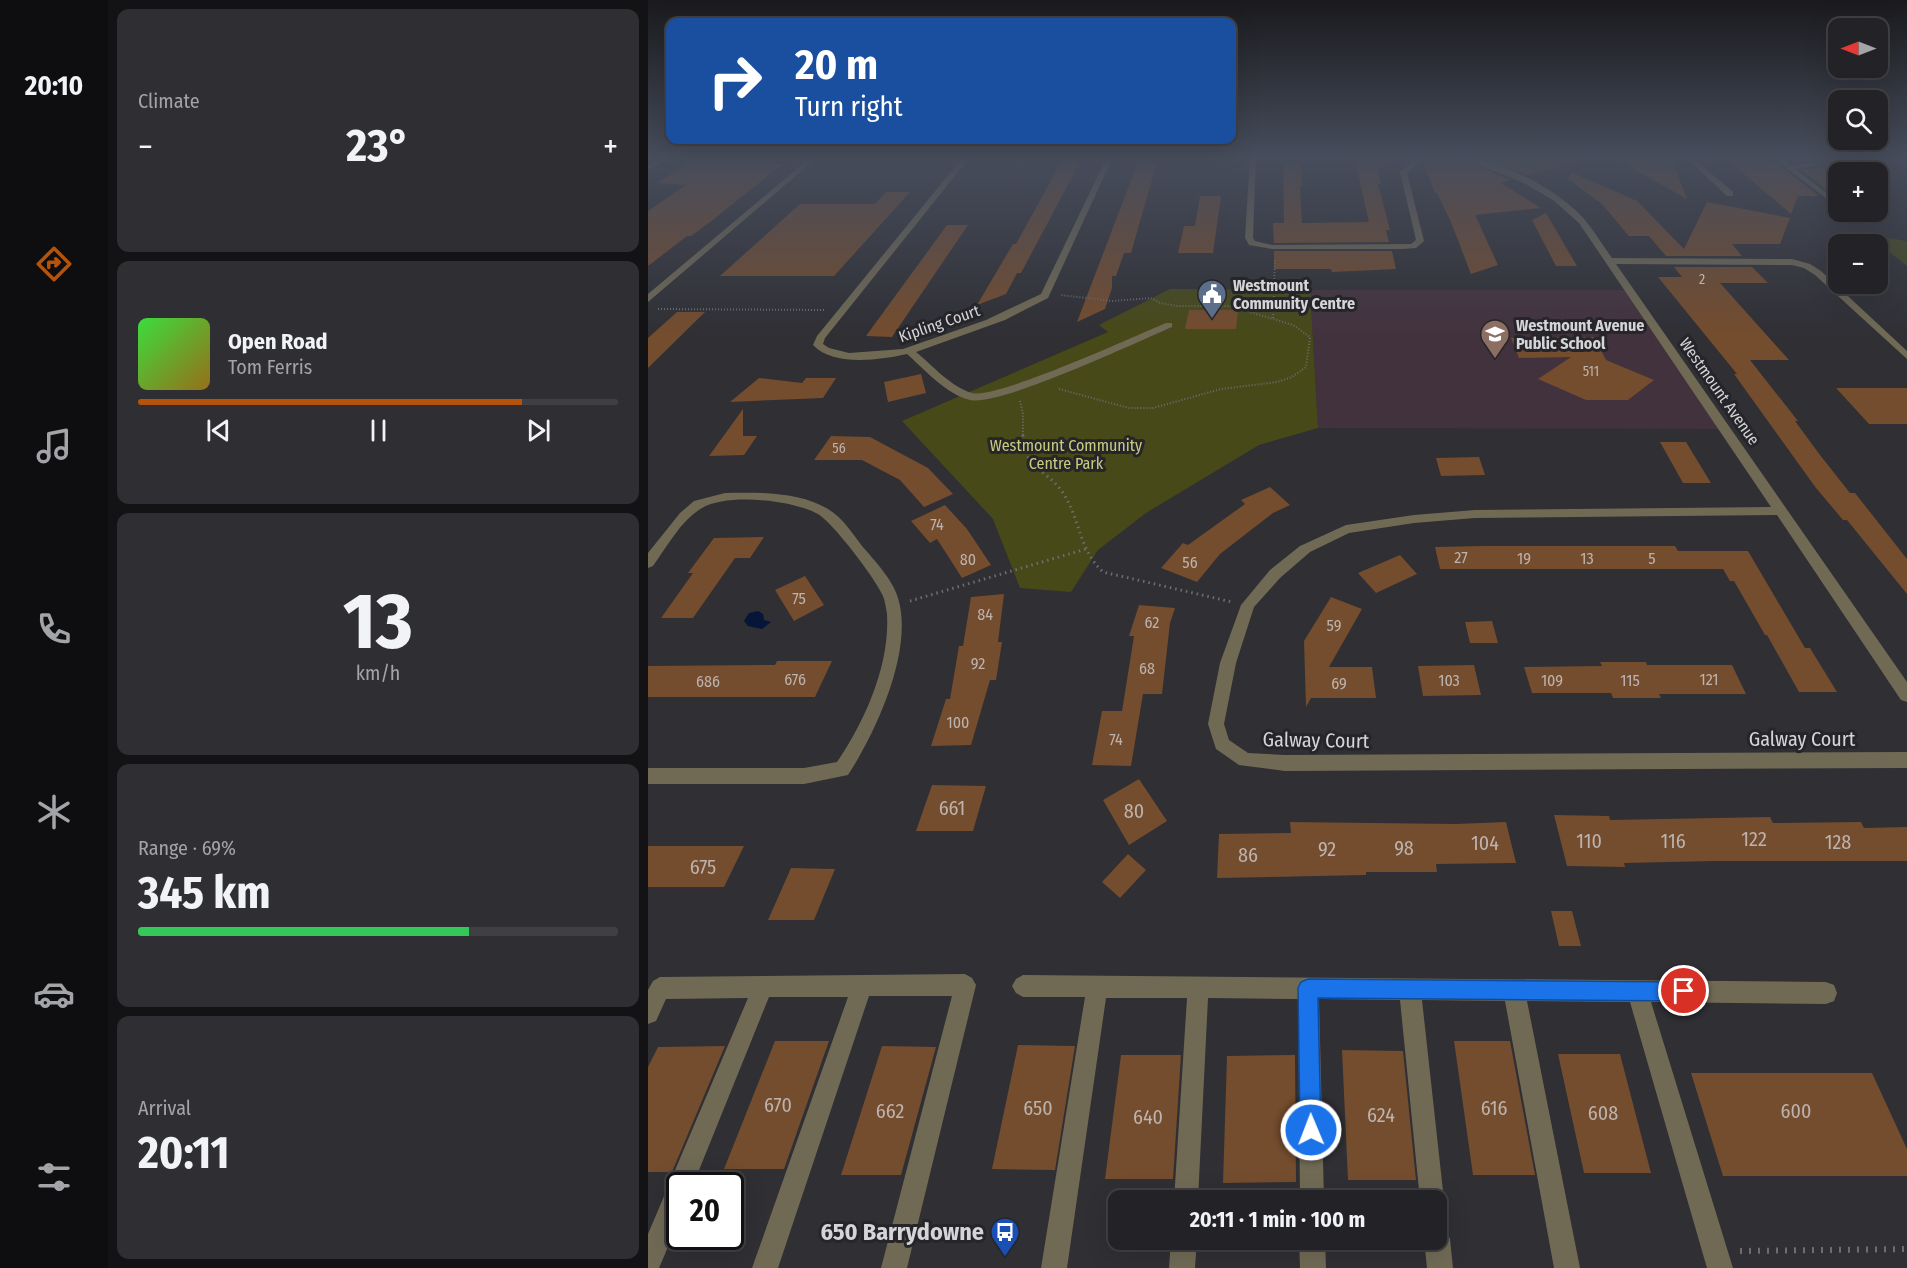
<!DOCTYPE html>
<meta charset="utf-8">
<style>
:root{--surface:#232327;--page:#2f2f33;--text:#f1f3f6;--muted:#a3a4a7;--line:#404044;--accent:#b45309}
body{margin:0;font-family:"Fira Sans Condensed",sans-serif;background:var(--page);color:var(--text);height:100vh;display:flex;flex-direction:column;font-size:22px;white-space:nowrap}
*{box-sizing:border-box;margin:0}
p{font-size:20px;color:var(--muted)}
.icon{flex:none;width:33px;height:33px;fill:none;stroke:currentColor;stroke-width:2;stroke-linecap:round;stroke-linejoin:round}
.map{position:relative;flex:1;overflow:hidden}
.drawer{display:flex;flex-direction:column;gap:9px;padding:9px;background:#131315;width:540px}
.drawer>*{flex:none}
.hud{position:absolute;left:18px;top:18px;width:570px;height:126px;border-radius:12px;box-shadow:0 6px 24px #0002,0 0 0 2px var(--line);background:#1a4fa0;color:#fff;overflow:hidden}
.needle{width:39px;rotate:270deg}
.fabs{position:absolute;left:1180px;top:18px;display:grid;gap:12px}
.fabs a{display:grid;place-items:center;width:60px;height:60px;border-radius:12px;background:var(--surface);box-shadow:0 6px 24px #0002,0 0 0 2px var(--line);font-size:30px}
.speed{position:absolute;left:18px;top:1172px;display:flex;gap:12px;font-size:30px;font-weight:700;text-align:center}
.speed>*{display:grid;place-content:center;width:78px;height:78px;border-radius:50%;background:var(--surface);box-shadow:0 6px 24px #0002,0 0 0 2px var(--line);line-height:1}
.speed .limit{border:3px solid #111;border-radius:9px;background:#fff;color:#111}
.pin{position:absolute;display:grid;place-items:center;width:51px;height:51px;color:#fff;margin:-26px;border:3px solid #fff;border-radius:50%;box-shadow:0 2px 6px #0007}
.me{position:absolute;width:66px;margin:-33px;rotate:359deg;stroke-linejoin:round;filter:drop-shadow(0 0 4px #0008)}
.turn{display:flex;align-items:center;gap:21px;height:126px;padding:0 30px;font-size:27px}
.turn .icon{width:78px;height:78px;stroke-width:2.5}
.turn b{display:block;font-size:42px;line-height:51px}
.big{font-size:45px;font-weight:700;line-height:1.1}
.drawer .card{flex:1;display:flex;flex-direction:column;justify-content:center;gap:9px;min-width:0;padding:0 21px;border-radius:12px;background:var(--page)}
.drawer .dial{align-items:center;gap:0}
.dial b{font-size:78px;line-height:1}
.song{display:flex;align-items:center;gap:18px}
.cover{width:72px;height:72px;border-radius:9px;background:linear-gradient(135deg,hsl(120 70% 55%),hsl(40 70% 35%))}
.played{height:6px;border-radius:3px;background:linear-gradient(90deg,var(--accent) 80%,var(--line) 80%)}
.keys{display:flex;justify-content:space-around;direction:ltr}
.heat{display:flex;justify-content:space-between;align-items:center;font-size:33px;direction:ltr}
.charge{height:9px;border-radius:4px;background:linear-gradient(90deg,#34c759 69%,var(--line) 0)}
.trip{position:absolute;left:460px;top:1190px;width:339px;height:60px;border-radius:12px;background:var(--surface);box-shadow:0 6px 24px #0002,0 0 0 2px var(--line);font-weight:700;line-height:60px;text-align:center}
main{display:flex;flex:1;min-height:0}
.tabs{display:flex;flex-direction:column;width:108px;justify-content:space-around;align-items:center;background:#0e0e10;color:var(--muted)}
.tabs .icon{width:42px;height:42px}
.tabs .active{color:var(--accent)}
.tabs b{font-size:27px;color:var(--text)}
.map>svg:first-child{display:block}
.education{fill:#42323d}
.green{fill:#474918}
.water{fill:#061638}
.building{fill:#744c2e}
.lines{fill:none;stroke-linecap:round;stroke-linejoin:round}
.path-far2{stroke:#6d6d72;stroke-width:2;stroke-dasharray:1 2;stroke-linecap:butt}
.path-far1{stroke:#6d6d72;stroke-width:3;stroke-dasharray:1.5 4;stroke-linecap:butt}
.path{stroke:#6d6d72;stroke-width:6;stroke-dasharray:2 7;stroke-linecap:butt}
.minor{fill:#706a55;fill-rule:evenodd}
.route{fill:#1a73e8;stroke:#114b97;stroke-width:1.5}
.labels{text-anchor:middle;stroke-width:6;stroke-linejoin:round;paint-order:stroke}
.far-number-label{font-size:14px;fill:#bdb3ae}
.far-poi-label{font-size:16px;font-weight:bold;fill:#d5d5d8;stroke:#26252a;text-anchor:start}
.far-street-label{font-size:16px;fill:#d5d5d8;stroke:#26252a}
.far-park-label{font-size:16px;fill:#c8cc7f;stroke:#26252a}
.number-label{font-size:16px;fill:#bdb3ae}
.street-label{font-size:20px;fill:#d5d5d8;stroke:#26252a}
.near-number-label{font-size:20px;fill:#bdb3ae}
.near-poi-label{font-size:24px;font-weight:bold;fill:#d5d5d8;stroke:#26252a;text-anchor:end}
</style>
<main>
<nav class="tabs">
<b>20:10</b>
<svg class="icon active" aria-label="directions" viewBox="0 0 24 24"><path d="M12 3l9 9-9 9-9-9zM9 14v-3h6M13 9l2 2-2 2"/></svg>
<svg class="icon" aria-label="music" viewBox="0 0 24 24"><path d="M9 18V5l10-2v13"/><circle cx="6" cy="18" r="3"/><circle cx="16" cy="16" r="3"/></svg>
<svg class="icon" aria-label="phone" viewBox="0 0 24 24"><path d="M5 4h4l2 5-3 2q2 4 5 5l2-3 5 2v4C11 20 4 13 5 4z"/></svg>
<svg class="icon" aria-label="climate" viewBox="0 0 24 24"><path d="M12 3v18M4 7l16 10M4 17L20 7"/></svg>
<svg class="icon" aria-label="car" viewBox="0 0 24 24"><path d="M5 17H2v-5l4-1 3-4h7l3 4 3 1v5h-3M9 17h6M6 11h13"/><circle cx="7" cy="17" r="2"/><circle cx="17" cy="17" r="2"/></svg>
<svg class="icon" aria-label="filters" viewBox="0 0 24 24"><path d="M4 7h16M4 17h16"/><circle cx="9" cy="7" r="2"/><circle cx="15" cy="17" r="2"/></svg>
</nav>
<section class="drawer">
<div class="card"><p>Climate</p>
<div class="heat"><a>−</a><b class="big">23°</b><a>+</a></div>
</div>
<div class="card">
<div class="song"><i class="cover"></i><div><b>Open Road</b><p>Tom Ferris</p></div></div>
<div class="played"></div>
<div class="keys"><svg class="icon" aria-label="previous" viewBox="0 0 24 24"><path d="M18 5L8 12l10 7zM5 5v14"/></svg><svg class="icon" aria-label="pause" viewBox="0 0 24 24"><path d="M8 5v14M16 5v14"/></svg><svg class="icon" aria-label="next" viewBox="0 0 24 24"><path d="M6 5l10 7-10 7zM19 5v14"/></svg></div>
</div>
<div class="card dial"><b>13</b><p>km/h</p></div>
<div class="card"><p>Range · 69%</p><b class="big">345 km</b><div class="charge"></div></div>
<div class="card"><p>Arrival</p><b class="big">20:11</b></div>
</section>
<div class="map">
<svg width="1259" height="1268" viewBox="0 0 1259 1268">
<rect width="100%" height="100%" fill="#2f2f34"/>
<path class="education" d="M 662,290 L 980,290 L 1076,429 L 670,428 Z"/>
<path class="green" d="M 1220,235 L 1259,241 L 1259,266 Z
M 522,289 L 662,290 L 670,428 L 611,445 L 498,513 L 450,550 L 423,592 L 372,588 L 345,519 L 254,421 L 460,332 L 451,325 Z"/>
<path class="water" d="M 110,611 L 115,614 L 116,620 L 123,622 L 114,629 L 100,626 L 96,621 L 101,613 Z"/>
<path class="building" d="M 81,157 L 123,157 L 114,164 L 135,164 L 62,222 L 43,236 L 39,236 L 0,266 L 0,211 L 38,185 L 9,183 L 39,163 L 72,163 Z
M 416,157 L 424,157 L 432,162 L 373,273 L 369,273 L 358,294 L 329,305 L 365,244 L 368,244 Z
M 706,157 L 747,157 L 729,171 L 733,184 L 730,184 L 742,230 L 738,230 L 741,242 L 626,243 L 625,223 L 636,223 L 635,165 L 653,165 L 654,186 L 652,186 L 654,223 L 721,222 Z
M 781,157 L 809,157 L 863,180 L 853,183 L 893,208 L 827,215 L 850,265 L 823,274 L 803,222 L 789,193 L 787,193 L 775,163 Z
M 830,157 L 924,157 L 924,163 L 880,175 Z
M 964,157 L 1023,157 L 1039,199 Z
M 1076,157 L 1116,157 L 1123,163 L 1128,163 L 1171,196 L 1150,196 L 1143,214 Z
M 490,162 L 509,162 L 483,253 L 476,253 L 468,276 L 464,276 L 464,288 L 457,309 L 429,322 Z
M 1175,163 L 1191,163 L 1191,196 L 1186,196 L 1153,170 L 1174,167 Z
M 923,172 L 989,201 L 1036,249 L 1059,202 L 1142,218 L 1132,244 L 1084,244 L 1094,256 L 1018,256 L 1001,236 L 981,236 L 954,204 L 920,179 Z
M 238,192 L 262,192 L 186,276 L 72,276 L 152,204 L 227,204 Z
M 552,196 L 573,196 L 565,253 L 530,253 L 536,226 L 547,226 Z
M 898,213 L 929,266 L 908,266 L 884,220 Z
M 299,225 L 320,225 L 244,337 L 218,336 Z
M 626,251 L 744,251 L 748,269 L 684,272 L 683,269 L 626,269 Z
M 1026,267 L 1104,267 L 1120,283 L 1072,283 L 1141,360 L 1102,360 L 1150,421 L 1147,421 L 1172,455 L 1202,493 L 1207,493 L 1259,559 L 1259,594 L 1199,520 L 1195,520 L 1168,488 L 1086,374 L 1089,374 L 1010,277 L 1034,277 Z
M 541,310 L 590,310 L 588,329 L 537,329 Z
M 29,312 L 57,312 L 0,368 L 0,338 Z
M 946,337 L 958,360 L 1006,380 L 980,400 L 938,400 L 890,379 L 923,357 L 871,358 L 863,338 Z
M 273,374 L 278,393 L 240,402 L 236,382 Z
M 111,378 L 154,383 L 158,378 L 188,378 L 175,398 L 82,402 Z
M 1188,388 L 1259,388 L 1259,424 L 1221,424 Z
M 95,409 L 95,436 L 109,436 L 96,455 L 61,456 Z
M 183,436 L 222,437 L 280,468 L 305,494 L 276,507 L 252,480 L 214,460 L 166,460 Z
M 1012,442 L 1038,442 L 1063,483 L 1035,483 Z
M 831,457 L 837,475 L 793,476 L 788,458 Z
M 622,487 L 642,505 L 625,513 L 572,554 L 549,582 L 513,568 L 535,543 L 540,545 L 597,504 L 593,500 Z
M 297,505 L 319,529 L 343,565 L 314,578 L 289,539 L 282,543 L 263,521 Z
M 116,537 L 102,558 L 87,558 L 45,618 L 13,618 L 45,573 L 40,573 L 66,538 Z
M 834,546 L 1027,546 L 1030,551 L 1100,551 L 1157,648 L 1162,648 L 1189,692 L 1151,692 L 1119,635 L 1117,635 L 1086,581 L 1082,581 L 1075,569 L 792,569 L 787,547 Z
M 752,555 L 769,574 L 728,593 L 710,573 Z
M 157,576 L 176,605 L 146,621 L 127,590 Z
M 356,594 L 350,642 L 354,642 L 348,680 L 342,680 L 323,745 L 283,746 L 298,699 L 302,699 L 311,646 L 315,646 L 323,597 Z
M 683,597 L 714,609 L 681,667 L 724,667 L 728,698 L 663,698 L 658,707 L 656,641 Z
M 491,605 L 527,608 L 522,623 L 514,694 L 495,694 L 483,766 L 444,765 L 454,711 L 474,711 L 486,636 L 481,636 Z
M 844,621 L 850,643 L 822,643 L 817,622 Z
M 129,661 L 184,661 L 167,697 L 0,697 L 0,666 L 127,665 Z
M 952,662 L 998,662 L 999,665 L 1084,665 L 1098,694 L 1011,694 L 1013,698 L 965,698 L 963,693 L 884,693 L 876,667 L 954,666 Z
M 826,665 L 833,695 L 775,696 L 770,666 Z
M 491,779 L 519,821 L 481,845 L 455,800 Z
M 284,785 L 338,786 L 325,831 L 268,831 Z
M 906,815 L 961,816 L 962,820 L 1122,817 L 1125,823 L 1213,822 L 1216,828 L 1259,827 L 1259,861 L 1066,861 L 976,863 L 977,867 L 919,866 Z
M 642,822 L 807,824 L 858,822 L 868,863 L 788,864 L 789,872 L 718,872 L 718,875 L 569,878 L 571,834 L 643,833 Z
M 0,846 L 96,846 L 76,887 L 0,887 Z
M 480,854 L 498,870 L 472,898 L 454,882 Z
M 143,868 L 187,869 L 166,920 L 120,920 Z
M 903,911 L 924,911 L 933,946 L 911,946 Z
M 127,1041 L 181,1041 L 136,1169 L 76,1169 Z
M 806,1041 L 862,1041 L 887,1175 L 825,1175 Z
M 370,1045 L 427,1046 L 407,1170 L 344,1169 Z
M 77,1046 L 24,1172 L 0,1172 L 0,1067 L 10,1047 Z
M 234,1046 L 288,1047 L 253,1175 L 193,1175 Z
M 694,1050 L 755,1051 L 768,1180 L 700,1180 Z
M 910,1054 L 972,1054 L 1003,1173 L 936,1173 Z
M 473,1055 L 533,1055 L 525,1179 L 457,1179 Z
M 647,1055 L 648,1182 L 575,1183 L 579,1056 Z
M 1043,1073 L 1224,1073 L 1259,1149 L 1259,1176 L 1075,1176 Z"/>
<g class="lines">
<path class="path-far2" d="M 10,309 L 176,310
M 625,318 L 627,259
M 411,389 L 481,408 L 505,408 L 573,389 L 629,382 L 644,377 L 658,367 L 662,337 L 645,325 L 582,306 L 529,306 L 512,303 L 503,298 L 465,301 L 412,295
M 372,401 L 375,414 L 375,436"/>
<path class="path-far1" d="M 375,435 C 376,468 396,468 413,490 C 432,516 430,549 455,572 L 584,602
M 262,601 L 438,549"/>
<path class="path" d="M 1092,1251 L 1259,1249"/>
<path class="minor" d="M 13,157 L 21,157 L 0,170 L 0,165 Z
M 163,157 L 170,157 L 0,302 L 0,294 Z
M 315,157 L 322,157 L 177,338 L 175,344 L 181,348 L 201,353 L 255,349 L 338,320 L 393,294 L 459,157 L 465,157 L 400,298 L 357,320 L 268,352 C 284,365 303,387 324,393 C 347,400 487,336 518,323 L 524,323 L 524,327 C 489,342 351,407 322,400 C 298,394 277,370 259,354 C 232,360 186,367 165,345 L 169,336 Z
M 602,157 L 608,157 L 605,238 L 607,241 L 624,245 L 763,244 L 768,240 L 752,172 L 771,157 L 779,157 L 759,173 L 776,241 L 768,248 L 754,249 L 624,249 L 601,245 L 597,238 Z
M 811,157 C 849,157 913,191 937,220 C 947,232 955,246 964,258 L 1144,259 L 1162,264 L 1173,271 L 1259,351 L 1259,359 L 1167,275 L 1156,268 L 1144,265 L 968,264 L 1259,682 L 1259,702 L 1253,700 L 1129,515 L 827,518 L 766,523 L 701,533 L 662,552 L 632,578 L 606,607 L 588,663 L 576,724 L 581,740 L 600,753 L 637,755 L 1259,752 L 1259,768 L 637,771 L 591,765 L 568,749 L 560,724 L 572,663 L 593,605 L 622,570 L 652,546 L 698,525 L 766,515 L 827,510 L 1123,507 L 931,223 L 905,200 L 876,183 Z
M 1037,157 L 1044,157 L 1085,192 L 1085,196 L 1079,196 Z
M 1124,157 L 1132,157 L 1143,166 L 1167,163 L 1162,157 L 1169,157 L 1174,165 L 1147,169 L 1191,202 L 1191,208 Z
M 77,493 C 110,492 152,492 180,509 C 194,517 205,534 214,546 C 227,561 245,580 250,598 C 266,650 228,732 200,775 L 156,784 L 0,784 L 0,768 L 156,768 L 189,762 C 217,721 242,665 239,614 C 238,608 237,601 235,596 C 228,579 185,523 170,514 C 145,500 80,493 54,508 C 33,520 19,547 5,566 L 0,568 L 0,553 L 32,513 L 46,501 Z
M 317,974 L 324,978 L 328,985 L 259,1268 L 233,1268 L 304,996 L 221,996 L 130,1268 L 104,1268 L 200,997 L 121,997 L 45,1185 L 32,1185 L 32,1219 L 11,1268 L 0,1268 L 0,1234 L 100,998 L 18,999 L 8,1021 L 0,1024 L 0,990 L 5,981 L 12,977 Z
M 375,975 L 1178,982 L 1186,985 L 1189,993 L 1186,1001 L 1178,1004 L 1003,1002 L 1085,1268 L 1059,1268 L 982,1002 L 879,1001 L 932,1268 L 906,1268 L 857,1001 L 774,1000 L 796,1200 L 793,1209 L 789,1210 L 789,1200 L 772,1200 L 752,1000 L 671,999 L 676,1200 L 652,1200 L 650,999 L 560,998 L 550,1200 L 526,1200 L 539,998 L 458,998 L 419,1268 L 393,1268 L 437,997 L 375,997 L 368,993 L 364,986 L 368,979 Z
M 789,1226 L 798,1230 L 802,1239 L 805,1268 L 779,1268 L 776,1239 L 789,1239 Z
M 523,1239 L 549,1239 L 547,1268 L 521,1268 Z
M 651,1239 L 677,1239 L 678,1268 L 652,1268 Z"/>
</g>
<linearGradient id="sky" x2="0" y2="1"><stop stop-color="#1a1a1d"/><stop offset="0.47" stop-color="#474d5c"/><stop offset="1" stop-color="#474d5c" stop-opacity="0"/></linearGradient>
<rect width="1259" height="335" fill="url(#sky)"/>
<path class="route" d="M 660,979 L 1036,982 L 1043,985 L 1046,991 L 1043,998 L 1036,1001 L 670,998 L 673,1130 L 670,1137 L 663,1140 L 655,1137 L 652,1130 L 650,988 L 653,982 Z"/>
<defs>
<g id="civic-pin" transform="scale(1.5)"><path d="M0 17L-7.5 6A9.5 9.5 0 1 1 7.5 6Z" fill="#5c6f8a" stroke="#26252a"/><path d="M-.6-6.5H3V-4.5H.6V-3L4-1V1h2V6H-6V1h2V-1L-.6-3ZM-1.2 2.5V6h2.4V2.5Z" fill="#fff"/></g>
<g id="school-pin" transform="scale(1.5)"><path d="M0 17L-7.5 6A9.5 9.5 0 1 1 7.5 6Z" fill="#8d6e63" stroke="#26252a"/><path d="M0-5L7-2L0 1L-7-2ZM-4 1L0 2.5L4 1V4Q0 6-4 4Z" fill="#fff"/></g>
<g id="bus-pin" transform="scale(1.5)"><path d="M0 17L-7.5 6A9.5 9.5 0 1 1 7.5 6Z" fill="#1a4fb4" stroke="#26252a"/><path d="M-5-6H5V4H4V6H2V4H-2V6H-4V4H-5ZM-3.5-4V0h7V-4ZM-3.5 1.2v1.5H-2V1.2ZM2 1.2v1.5H3.5V1.2Z" fill="#fff"/></g>
</defs>
<g fill-rule="evenodd">
<use href="#civic-pin" x="564" y="294"/>
<use href="#school-pin" x="847" y="334"/>
<use href="#bus-pin" x="357" y="1232"/>
</g>
<g class="labels">
<g class="far-number-label">
<text x="1054" y="284">2</text>
<text x="943" y="376">511</text>
<text x="191" y="453">56</text>
</g>
<g class="far-poi-label">
<text x="585" y="291">Westmount<tspan x="585" dy="18">Community Centre</tspan></text>
<text x="868" y="331">Westmount Avenue<tspan x="868" dy="18">Public School</tspan></text>
</g>
<g class="far-street-label">
<text transform="translate(291 323) rotate(-19)" y="6">Kipling Court</text>
<text transform="translate(1072 391) rotate(55)" y="6">Westmount Avenue</text>
</g>
<g class="far-park-label">
<text x="418" y="451">Westmount Community<tspan x="418" dy="18">Centre Park</tspan></text>
</g>
<g class="number-label">
<text x="289" y="530">74</text>
<text x="813" y="563">27</text>
<text x="876" y="564">19</text>
<text x="939" y="564">13</text>
<text x="1004" y="564">5</text>
<text x="320" y="565">80</text>
<text x="542" y="568">56</text>
<text x="151" y="604">75</text>
<text x="337" y="620">84</text>
<text x="504" y="628">62</text>
<text x="686" y="631">59</text>
<text x="330" y="669">92</text>
<text x="499" y="674">68</text>
<text x="147" y="685">676</text>
<text x="1061" y="685">121</text>
<text x="801" y="686">103</text>
<text x="904" y="686">109</text>
<text x="982" y="686">115</text>
<text x="60" y="687">686</text>
<text x="691" y="689">69</text>
<text x="310" y="728">100</text>
<text x="468" y="745">74</text>
</g>
<g class="street-label">
<text x="1154" y="746">Galway Court</text>
<text transform="translate(668 740) rotate(1)" y="7">Galway Court</text>
</g>
<g class="near-number-label">
<text x="304" y="815">661</text>
<text x="486" y="818">80</text>
<text x="1106" y="846">122</text>
<text x="941" y="848">110</text>
<text x="1025" y="848">116</text>
<text x="1190" y="849">128</text>
<text x="837" y="850">104</text>
<text x="756" y="855">98</text>
<text x="679" y="856">92</text>
<text x="600" y="862">86</text>
<text x="55" y="874">675</text>
<text x="130" y="1112">670</text>
<text x="390" y="1115">650</text>
<text x="846" y="1115">616</text>
<text x="242" y="1118">662</text>
<text x="1148" y="1118">600</text>
<text x="955" y="1120">608</text>
<text x="733" y="1122">624</text>
<text x="500" y="1124">640</text>
</g>
<g class="near-poi-label">
<text x="336" y="1240">650 Barrydowne</text>
</g>
</g>
</svg>
<div class="fabs">
<a><svg class="needle" viewBox="-14 -14 28 28"><path d="M0-13l5 13h-10z" fill="#e53935"/><path d="M0 13l5-13h-10z" fill="#a3a4a7"/></svg></a>
<a><svg class="icon" aria-label="search" viewBox="0 0 24 24"><circle cx="10" cy="10" r="6"/><path d="M15 15l6 6"/></svg></a>
<a>+</a>
<a>−</a>
</div>
<div class="speed"><div class="limit">20</div></div>
<div class="pin" style="left:1036px;top:991px;background:#d93025"><svg class="icon" aria-label="arrive" viewBox="0 0 24 24"><path d="M6 21V4h12l-3 4 3 4H6"/></svg></div>
<svg class="me" style="left:663px;top:1130px" viewBox="-20 -20 40 40"><circle r="17" fill="#1a73e8" stroke="#fff" stroke-width="3"/><path d="M0-11L8 9 0 5-8 9z" fill="#fff"/></svg>
<div class="trip">20:11 · 1 min · 100 m</div>
<div class="hud">
<div class="turn"><svg class="icon" aria-label="right" viewBox="0 0 24 24"><path d="M7 20v-9h11M14 6l5 5-5 5"/></svg><div><b>20 m</b>Turn right</div></div>
</div>
</div>
</main>
